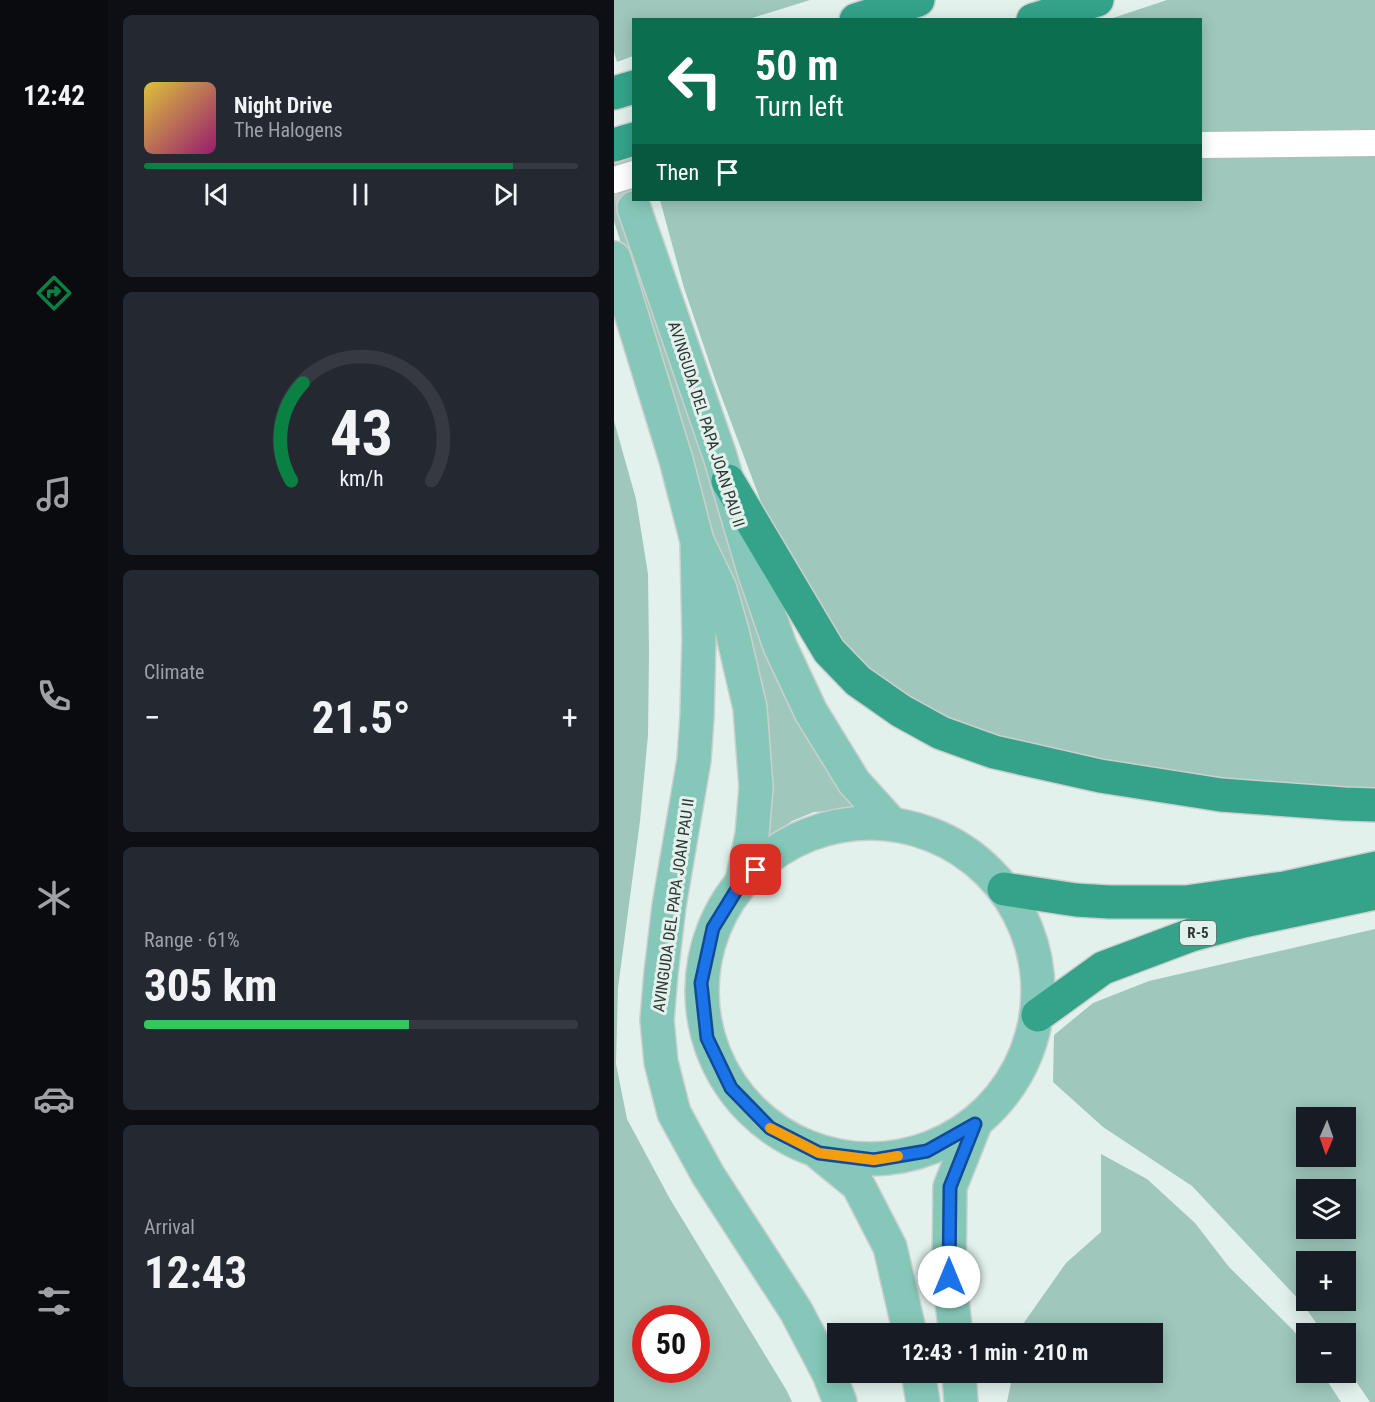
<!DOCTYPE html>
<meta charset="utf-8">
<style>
:root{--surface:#171b24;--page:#242831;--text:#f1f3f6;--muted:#9ea1a6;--line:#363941;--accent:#0b8043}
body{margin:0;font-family:"Roboto Condensed",sans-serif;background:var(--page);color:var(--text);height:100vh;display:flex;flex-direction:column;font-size:22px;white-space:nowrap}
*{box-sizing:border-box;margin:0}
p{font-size:20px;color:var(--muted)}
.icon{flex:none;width:33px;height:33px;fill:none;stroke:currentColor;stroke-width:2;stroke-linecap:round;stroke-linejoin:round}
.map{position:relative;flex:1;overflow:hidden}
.details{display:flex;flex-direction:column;gap:15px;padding:15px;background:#0d0f14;width:506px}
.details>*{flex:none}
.hud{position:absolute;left:18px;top:18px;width:570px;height:183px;border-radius:0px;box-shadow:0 3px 15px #0003;background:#0b6e4f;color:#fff;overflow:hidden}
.needle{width:39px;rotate:182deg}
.controls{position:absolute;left:682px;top:1107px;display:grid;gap:12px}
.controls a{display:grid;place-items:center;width:60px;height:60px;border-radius:0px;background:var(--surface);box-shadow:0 3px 15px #0003;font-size:30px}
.speed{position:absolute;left:18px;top:1305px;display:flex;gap:12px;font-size:30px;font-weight:700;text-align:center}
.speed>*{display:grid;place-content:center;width:78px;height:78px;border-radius:50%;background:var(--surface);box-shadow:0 3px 15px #0003;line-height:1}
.speed .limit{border:9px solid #d22;background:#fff;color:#111}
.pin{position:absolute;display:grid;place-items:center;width:51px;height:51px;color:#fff;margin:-26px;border-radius:12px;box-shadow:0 3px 9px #0006}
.me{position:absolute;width:66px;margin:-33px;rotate:0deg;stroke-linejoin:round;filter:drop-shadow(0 0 4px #0008)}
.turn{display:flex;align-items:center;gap:21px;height:126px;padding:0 24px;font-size:27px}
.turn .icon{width:78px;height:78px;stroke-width:2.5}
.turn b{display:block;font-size:42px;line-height:51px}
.then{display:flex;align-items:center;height:57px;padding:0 24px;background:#0003;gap:12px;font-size:22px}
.big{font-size:45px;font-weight:700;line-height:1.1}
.details .widget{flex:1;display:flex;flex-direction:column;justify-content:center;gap:9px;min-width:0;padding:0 21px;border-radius:9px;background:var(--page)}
.details .dial{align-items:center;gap:0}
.dial svg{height:156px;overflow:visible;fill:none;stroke:var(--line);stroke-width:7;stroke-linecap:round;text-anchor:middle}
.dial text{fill:var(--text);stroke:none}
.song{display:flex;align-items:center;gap:18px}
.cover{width:72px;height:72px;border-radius:9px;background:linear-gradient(135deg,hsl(50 70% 55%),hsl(320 70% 35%))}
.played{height:6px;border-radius:3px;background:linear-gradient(90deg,var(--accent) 85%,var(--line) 85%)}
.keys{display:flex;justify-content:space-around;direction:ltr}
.heat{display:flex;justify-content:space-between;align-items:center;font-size:33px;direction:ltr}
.charge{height:9px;border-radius:4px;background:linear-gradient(90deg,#34c759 61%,var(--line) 0)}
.trip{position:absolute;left:213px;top:1323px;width:336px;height:60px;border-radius:0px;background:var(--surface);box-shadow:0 3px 15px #0003;font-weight:700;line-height:60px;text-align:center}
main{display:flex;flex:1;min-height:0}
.tabs{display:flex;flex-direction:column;width:108px;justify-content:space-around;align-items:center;background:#090b0e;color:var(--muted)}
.tabs .icon{width:42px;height:42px}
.tabs .active{color:var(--accent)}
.tabs b{font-size:27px;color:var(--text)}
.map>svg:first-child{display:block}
.green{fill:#9fc7bb;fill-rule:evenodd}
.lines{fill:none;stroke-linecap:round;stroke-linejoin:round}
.major-tunnel{stroke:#becbc7;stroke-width:33;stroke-dasharray:33 16;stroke-linecap:butt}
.minor-casing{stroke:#afbdb8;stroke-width:28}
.major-casing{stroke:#cdcfce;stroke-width:36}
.highway-casing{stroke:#cdcfce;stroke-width:36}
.minor{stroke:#fff;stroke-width:26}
.major{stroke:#85c8b9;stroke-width:33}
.highway{stroke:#34a38a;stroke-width:33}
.minor-bridge-casing{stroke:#afbdb8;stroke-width:28;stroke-linecap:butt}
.minor-bridge{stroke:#fff;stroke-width:26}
.route-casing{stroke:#114b97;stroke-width:15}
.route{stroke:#1a73e8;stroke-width:10}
.slow{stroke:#f59e0b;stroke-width:10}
.labels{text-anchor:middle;stroke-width:6;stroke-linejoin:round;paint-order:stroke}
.shield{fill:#e2f1ec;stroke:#656d6a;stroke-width:1.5}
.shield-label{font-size:15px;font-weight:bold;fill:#2f3533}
.street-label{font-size:16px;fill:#2f3533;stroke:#e2f1ec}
</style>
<main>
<nav class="tabs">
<b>12:42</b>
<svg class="icon active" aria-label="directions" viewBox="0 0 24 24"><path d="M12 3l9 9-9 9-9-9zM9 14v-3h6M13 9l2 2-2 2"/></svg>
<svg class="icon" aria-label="music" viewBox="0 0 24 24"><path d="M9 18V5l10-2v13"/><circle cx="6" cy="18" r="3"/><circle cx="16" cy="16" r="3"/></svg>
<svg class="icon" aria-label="phone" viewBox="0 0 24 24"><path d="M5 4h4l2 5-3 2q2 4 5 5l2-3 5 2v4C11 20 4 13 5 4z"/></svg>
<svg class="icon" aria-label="climate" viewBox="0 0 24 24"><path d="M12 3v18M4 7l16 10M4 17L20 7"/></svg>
<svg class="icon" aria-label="car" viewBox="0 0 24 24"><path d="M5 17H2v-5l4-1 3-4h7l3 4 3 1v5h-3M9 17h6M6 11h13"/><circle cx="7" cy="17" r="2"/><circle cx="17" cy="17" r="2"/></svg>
<svg class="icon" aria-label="filters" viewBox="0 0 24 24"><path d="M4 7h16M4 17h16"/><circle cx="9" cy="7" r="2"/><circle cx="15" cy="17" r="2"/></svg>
</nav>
<section class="details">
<div class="widget">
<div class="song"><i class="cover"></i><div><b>Night Drive</b><p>The Halogens</p></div></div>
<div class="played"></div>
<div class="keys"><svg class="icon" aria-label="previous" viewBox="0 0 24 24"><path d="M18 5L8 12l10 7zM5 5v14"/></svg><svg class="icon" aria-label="pause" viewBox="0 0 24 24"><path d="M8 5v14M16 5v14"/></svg><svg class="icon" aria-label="next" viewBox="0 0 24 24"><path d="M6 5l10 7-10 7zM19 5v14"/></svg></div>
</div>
<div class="widget dial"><svg viewBox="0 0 100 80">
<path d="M14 69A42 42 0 1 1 86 69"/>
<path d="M14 69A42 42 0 0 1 20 19" stroke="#0b8043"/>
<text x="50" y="56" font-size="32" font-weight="700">43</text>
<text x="50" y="72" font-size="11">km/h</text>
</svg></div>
<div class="widget"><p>Climate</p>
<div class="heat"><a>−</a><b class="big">21.5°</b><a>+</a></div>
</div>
<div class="widget"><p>Range · 61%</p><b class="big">305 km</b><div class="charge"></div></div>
<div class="widget"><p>Arrival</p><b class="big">12:43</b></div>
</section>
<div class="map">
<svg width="762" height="1402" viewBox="0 0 762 1402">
<rect width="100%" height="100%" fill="#e2f1ec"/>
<path class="green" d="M 0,0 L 196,0 L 135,19 L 20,20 L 19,56 L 3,62 L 0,52 Z
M 553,0 L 761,0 L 761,131 L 587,135 L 586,20 L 493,20 Z
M 738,156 L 761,156 L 761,793 L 572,778 L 363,734 L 320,716 L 251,672 L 214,632 L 152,515 L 102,382 L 70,288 L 46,200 L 586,200 L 587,157 Z
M 0,171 L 123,557 L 223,775 L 243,810 L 200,812 L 178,821 L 151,840 L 136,654 L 0,221 Z
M 0,421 L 22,499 L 34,574 L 35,653 L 34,735 L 26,821 L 4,988 L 2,1064 L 13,1119 L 56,1199 L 173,1391 L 178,1402 L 0,1402 ZM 82,1318 L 82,1370 L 32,1370 L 32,1318 Z
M 761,929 L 762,1402 L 756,1402 L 732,1367 L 732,1334 L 709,1333 L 689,1304 L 578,1186 L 489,1127 L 439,1082 L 440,1035 L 479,1003 L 535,981 ZM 693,1118 L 732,1118 L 732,1156 L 693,1156 ZM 693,1190 L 732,1190 L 732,1228 L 693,1228 ZM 693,1262 L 732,1262 L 732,1300 L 693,1300 Z
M 487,1154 L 533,1179 L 581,1223 L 615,1267 L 680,1331 L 693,1350 L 693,1372 L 708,1373 L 727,1402 L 393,1402 L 399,1373 L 538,1372 L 538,1334 L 407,1333 L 409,1324 L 452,1263 L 487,1232 Z"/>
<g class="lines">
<path class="major-tunnel" d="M 0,140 L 20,208"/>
<g class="minor-casing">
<path id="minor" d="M 586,145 L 762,143"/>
</g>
<g class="major-casing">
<path id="major" d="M 20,208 L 106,456 L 140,571 L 166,646 L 197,712 L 240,782 L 278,824
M 0,258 L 62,460 L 83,541 L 106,589 L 118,631 L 136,708 L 142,787 L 138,835 L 128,881
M 83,541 L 85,639 L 83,717 L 80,760 L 55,906 L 47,973 L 43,1020 L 47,1062 L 60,1113 L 94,1175 L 182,1311 L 215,1374 L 226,1402
M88 991a168 168 0 1 1 336 0a168 168 0 1 1-336 0Z
M 205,1153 L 244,1185 L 276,1247 L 296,1334
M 342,1334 L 335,1277 L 336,1187 L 361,1124
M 304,1372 L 309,1402
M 345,1372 L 347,1402"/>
</g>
<g class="highway-casing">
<path id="highway" d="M 242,20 L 304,0
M 419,20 L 483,0
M 0,93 L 20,87
M 0,145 L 20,139
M 114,481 L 215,651 L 244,681 L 287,711 L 327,733 L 380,752 L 486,776 L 607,795 L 730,804 L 762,805
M 390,889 L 462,900 L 496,902 L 572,902 L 670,888 L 762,868
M 424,1015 L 489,968 L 577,935 L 629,921 L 762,893"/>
</g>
<use href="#minor" class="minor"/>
<use href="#major" class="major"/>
<use href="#highway" class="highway"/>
<g class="minor-bridge-casing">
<path id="minor-bridge" d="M 0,180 L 20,174"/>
</g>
<use href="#minor-bridge" class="minor-bridge"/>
</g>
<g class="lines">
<g class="route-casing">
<path id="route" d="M 142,870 L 128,881 L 99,928 L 87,983 L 93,1038 L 117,1088 L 156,1128 L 205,1153 L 260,1160 L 313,1151 L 361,1124 L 336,1187 L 335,1277"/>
</g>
<use href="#route" class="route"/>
<path class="slow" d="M 156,1128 L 205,1153 L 260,1160 L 284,1156"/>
</g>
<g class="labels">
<rect class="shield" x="566" y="921" width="36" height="24" rx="4.5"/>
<g class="shield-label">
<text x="584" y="938">R-5</text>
</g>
<g class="street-label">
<text transform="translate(93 424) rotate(72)" y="6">AVINGUDA DEL PAPA JOAN PAU II</text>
<text transform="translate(59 905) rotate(-82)" y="6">AVINGUDA DEL PAPA JOAN PAU II</text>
</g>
</g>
</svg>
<div class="controls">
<a><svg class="needle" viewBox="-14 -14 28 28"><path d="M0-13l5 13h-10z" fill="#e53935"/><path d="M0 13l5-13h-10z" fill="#9ea1a6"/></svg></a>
<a><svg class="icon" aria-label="layers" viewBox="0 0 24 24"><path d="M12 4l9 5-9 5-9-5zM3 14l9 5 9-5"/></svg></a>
<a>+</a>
<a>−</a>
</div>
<div class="speed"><div class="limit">50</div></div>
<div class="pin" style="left:142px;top:870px;background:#d93025"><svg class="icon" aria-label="arrive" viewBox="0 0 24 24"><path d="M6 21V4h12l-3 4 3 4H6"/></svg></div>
<svg class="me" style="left:335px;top:1277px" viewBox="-20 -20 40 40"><circle r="19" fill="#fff"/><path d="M0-13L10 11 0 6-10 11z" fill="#1a73e8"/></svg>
<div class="trip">12:43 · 1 min · 210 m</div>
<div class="hud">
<div class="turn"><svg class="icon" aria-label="left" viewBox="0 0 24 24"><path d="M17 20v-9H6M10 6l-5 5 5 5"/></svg><div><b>50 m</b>Turn left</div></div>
<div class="then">Then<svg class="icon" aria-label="arrive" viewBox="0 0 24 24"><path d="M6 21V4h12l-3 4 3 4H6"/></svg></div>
</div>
</div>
</main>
